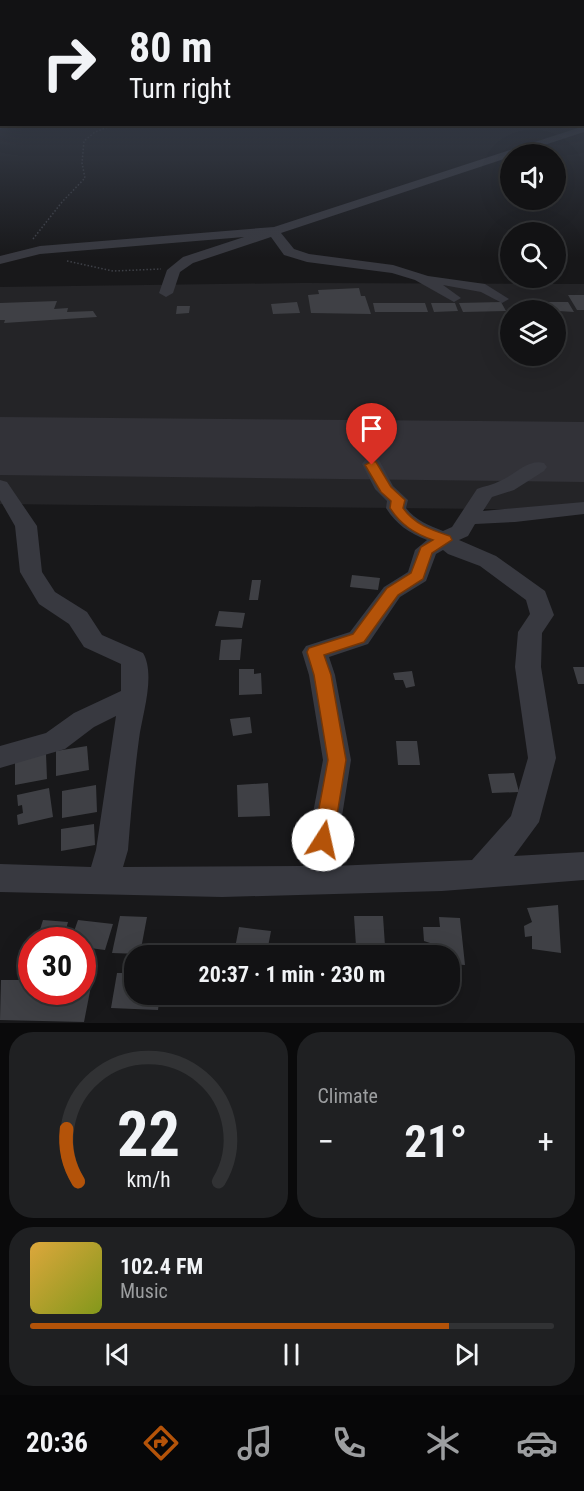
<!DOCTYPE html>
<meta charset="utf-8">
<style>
:root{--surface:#121214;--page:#1f2022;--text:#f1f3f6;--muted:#9c9ea0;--line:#313234;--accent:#b45309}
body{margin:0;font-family:"Roboto Condensed",sans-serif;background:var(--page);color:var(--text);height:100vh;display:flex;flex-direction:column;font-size:22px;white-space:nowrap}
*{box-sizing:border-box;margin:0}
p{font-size:20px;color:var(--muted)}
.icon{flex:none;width:33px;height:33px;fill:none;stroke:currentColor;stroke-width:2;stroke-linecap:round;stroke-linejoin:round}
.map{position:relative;height:1023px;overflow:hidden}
.panel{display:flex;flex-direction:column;gap:9px;padding:9px;background:#0a0a0b;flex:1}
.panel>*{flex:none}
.top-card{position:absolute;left:0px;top:0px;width:585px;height:126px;box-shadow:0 6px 24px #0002,0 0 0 2px var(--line);background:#121214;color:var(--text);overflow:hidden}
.fabs{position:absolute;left:500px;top:144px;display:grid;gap:12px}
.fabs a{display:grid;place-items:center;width:66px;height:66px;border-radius:50%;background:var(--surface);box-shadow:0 6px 24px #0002,0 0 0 2px var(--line);font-size:30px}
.speed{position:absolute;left:18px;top:927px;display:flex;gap:12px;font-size:30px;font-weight:700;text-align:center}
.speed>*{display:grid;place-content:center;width:78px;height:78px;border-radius:50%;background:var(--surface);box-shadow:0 6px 24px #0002,0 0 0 2px var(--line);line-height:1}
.speed .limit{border:9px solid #d22;background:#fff;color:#111}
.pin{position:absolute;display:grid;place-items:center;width:51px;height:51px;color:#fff;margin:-62px -26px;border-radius:50% 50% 50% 0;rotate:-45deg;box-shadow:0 0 6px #0007}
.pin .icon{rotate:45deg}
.me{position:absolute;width:66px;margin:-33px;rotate:10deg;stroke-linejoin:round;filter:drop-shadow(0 0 4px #0008)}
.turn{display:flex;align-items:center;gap:21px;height:126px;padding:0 30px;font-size:27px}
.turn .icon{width:78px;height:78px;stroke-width:2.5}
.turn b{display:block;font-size:42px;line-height:51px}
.big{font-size:45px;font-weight:700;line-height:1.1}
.panel .card{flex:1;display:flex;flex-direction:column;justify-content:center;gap:9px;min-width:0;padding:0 21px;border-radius:24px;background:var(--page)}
.panel .dial{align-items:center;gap:0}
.dial svg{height:156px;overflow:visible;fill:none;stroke:var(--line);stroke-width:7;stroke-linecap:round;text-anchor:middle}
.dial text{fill:var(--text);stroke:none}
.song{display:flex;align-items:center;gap:18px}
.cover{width:72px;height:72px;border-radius:9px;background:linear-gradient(135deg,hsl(40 70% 55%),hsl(70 70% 35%))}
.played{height:6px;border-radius:3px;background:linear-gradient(90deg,var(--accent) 80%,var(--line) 80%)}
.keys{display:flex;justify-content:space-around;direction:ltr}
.heat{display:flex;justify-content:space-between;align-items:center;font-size:33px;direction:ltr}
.panel .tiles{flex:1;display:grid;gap:9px;grid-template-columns:1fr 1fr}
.card:last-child{grid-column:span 2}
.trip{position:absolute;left:124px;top:945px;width:336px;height:60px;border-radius:24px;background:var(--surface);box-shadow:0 6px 24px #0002,0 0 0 2px var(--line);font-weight:700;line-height:60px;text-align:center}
.tabs{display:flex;height:96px;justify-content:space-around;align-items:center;background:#070708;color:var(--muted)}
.tabs .icon{width:42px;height:42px}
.tabs .selected{color:var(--accent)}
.tabs b{font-size:27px;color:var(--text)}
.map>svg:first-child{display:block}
.built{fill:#242427;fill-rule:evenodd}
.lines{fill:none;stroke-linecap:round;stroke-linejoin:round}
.runway{fill:#323238;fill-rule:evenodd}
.building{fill:#3f4045}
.path{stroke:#3e4047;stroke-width:1.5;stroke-dasharray:1.5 2;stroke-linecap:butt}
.minor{fill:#383940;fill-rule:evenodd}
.rail-casing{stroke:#4b4c55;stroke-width:3}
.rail{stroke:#131315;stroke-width:2;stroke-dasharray:7;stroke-linecap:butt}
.route{fill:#b45309;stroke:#753606;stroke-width:1.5}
</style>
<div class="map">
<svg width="584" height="1023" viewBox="0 0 584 1023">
<rect width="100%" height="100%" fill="#18181a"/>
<path class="built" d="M 302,283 L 584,284 L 584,510 L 0,504 L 0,287 ZM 510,310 L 555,310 L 555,356 L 510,356 Z"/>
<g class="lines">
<path class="runway" d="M 0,417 L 584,422 L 584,482 L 0,475 Z"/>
</g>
<path class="building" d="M 359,288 L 361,296 L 365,296 L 371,314 L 311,313 L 308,295 L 319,294 L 318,290 Z
M 568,295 L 584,295 L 584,310 L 577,310 Z
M 57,301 L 54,309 L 68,308 L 67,312 L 93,311 L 97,317 L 4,323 L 5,320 L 0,320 L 0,303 Z
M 297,302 L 300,313 L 273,314 L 271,304 Z
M 501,302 L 506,311 L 463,312 L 459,303 Z
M 539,302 L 568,302 L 574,312 L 543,310 Z
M 373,303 L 425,303 L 428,312 L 375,312 Z
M 431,303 L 455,303 L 458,311 L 434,312 Z
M 177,306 L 190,306 L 189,313 L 176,314 Z
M 352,575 L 380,578 L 378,590 L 350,587 Z
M 252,580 L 261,580 L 258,600 L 249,600 Z
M 219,611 L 245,613 L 242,628 L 215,626 Z
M 242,639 L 240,660 L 219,660 L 221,640 Z
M 573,667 L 584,667 L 584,684 L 578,684 Z
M 239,669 L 254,669 L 254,674 L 261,673 L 262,694 L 239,695 Z
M 412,671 L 415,686 L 406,688 L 403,680 L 395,680 L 393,673 Z
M 250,717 L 252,733 L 233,736 L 230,719 Z
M 396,741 L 417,741 L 420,765 L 398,765 Z
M 87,746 L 89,770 L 56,776 L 56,751 Z
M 46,754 L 47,779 L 15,785 L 15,759 Z
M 514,773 L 519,792 L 492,793 L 488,774 Z
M 268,783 L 270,816 L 238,817 L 237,785 Z
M 96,785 L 97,812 L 62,818 L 62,791 Z
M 49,788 L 53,817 L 18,825 L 17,815 L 23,813 L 22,805 L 18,806 L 17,795 Z
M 94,824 L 95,845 L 61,851 L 61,829 Z
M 558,905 L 561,953 L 532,949 L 532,936 L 525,937 L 524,926 L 532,922 L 527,908 Z
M 120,916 L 147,917 L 140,954 L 112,953 Z
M 354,916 L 383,916 L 385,946 L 356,946 Z
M 439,917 L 460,918 L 465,965 L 450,964 L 450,956 L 431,956 L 430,943 L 424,941 L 423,927 L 440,927 Z
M 43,920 L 68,922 L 64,936 L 58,935 L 57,940 L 42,940 L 43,937 L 38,936 Z
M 78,920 L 113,924 L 105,950 L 82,947 L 82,940 L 71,940 Z
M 239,927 L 271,931 L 267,952 L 235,948 Z
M 117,973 L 135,973 L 135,994 L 160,994 L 158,1010 L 111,1008 Z
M 1,980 L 32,980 L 32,992 L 82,992 L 82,981 L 92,981 L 84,1022 L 0,1020 Z"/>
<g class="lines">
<path class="path" d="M 33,239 L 62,202 L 85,178 L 82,163 L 84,141 L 95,132 L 116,124
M 67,261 L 113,271 L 161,269"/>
<path class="minor" d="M 584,126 L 584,132 L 517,154 L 510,154 L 510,157 L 281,233 L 294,249 L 309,254 L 393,265 L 428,276 L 485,284 L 509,299 L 502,303 L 481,292 L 443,285 L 461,298 L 454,302 L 415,280 L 392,273 L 307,262 L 284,255 L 271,237 L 193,263 L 180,272 L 173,293 L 166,297 L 159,293 L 167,270 L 183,257 L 244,237 L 40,254 L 0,264 L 0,256 L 40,246 L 274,227 Z
M 372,458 L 379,460 L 393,486 L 408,500 L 406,508 C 415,520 430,526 443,531 L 452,527 L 477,489 C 484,486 493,485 500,481 C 515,475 527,459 544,463 L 547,467 L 544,471 L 514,490 L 492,497 L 483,511 L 584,502 L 584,514 L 515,522 L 475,524 L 468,536 L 459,540 L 496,556 L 545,591 L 554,615 L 542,633 L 541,667 L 556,758 L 539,822 L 514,856 L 584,852 L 584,880 L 442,891 L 222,897 L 0,892 L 0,864 L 91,867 L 96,850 L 116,716 L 94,727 L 65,749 L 0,768 L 0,746 L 46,733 L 74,713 L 121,691 L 121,664 L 84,647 L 69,624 L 39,604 L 20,572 L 15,526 L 0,500 L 0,480 L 7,482 L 37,526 L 42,572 L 55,592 L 87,612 L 102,635 L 143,653 C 156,675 142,715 139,739 C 134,776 131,813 128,850 L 123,867 L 303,866 L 323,760 L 309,675 L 302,652 L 306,646 L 350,632 L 384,587 L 408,572 L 415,550 L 427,540 C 409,533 396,524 386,508 L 387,501 L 375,489 L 362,464 L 365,460 ZM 443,550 L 448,554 L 480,566 L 526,600 L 530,614 L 518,632 L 515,667 L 528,758 L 511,816 L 472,860 L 334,866 L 351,760 L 335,675 L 329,657 L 368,644 L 400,597 L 426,581 L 436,554 Z"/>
<g class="rail-casing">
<path id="rail" d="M 0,127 L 11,124"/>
</g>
<use href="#rail" class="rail"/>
</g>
<linearGradient id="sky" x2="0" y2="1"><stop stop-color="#0d0d0e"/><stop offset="0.45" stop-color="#373d49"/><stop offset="1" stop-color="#373d49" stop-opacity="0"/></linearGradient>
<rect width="584" height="258" fill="url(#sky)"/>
<path class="route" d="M 372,461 L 376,462 L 391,487 L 405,500 L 403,508 C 415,525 432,530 450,536 L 452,540 L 432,553 L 423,579 L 398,595 L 364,642 L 324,655 L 331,675 L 346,760 L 333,840 L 330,846 L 323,849 L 316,846 L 313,840 L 328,760 L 314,675 L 307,652 L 309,648 L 353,634 L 387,588 L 411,573 L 421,547 L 433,540 C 414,533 401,525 390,508 L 391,501 L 381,492 L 365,465 Z"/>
</svg>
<div class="fabs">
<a><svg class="icon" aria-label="sound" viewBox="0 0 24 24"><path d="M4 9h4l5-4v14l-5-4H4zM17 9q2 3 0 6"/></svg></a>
<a><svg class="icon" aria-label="search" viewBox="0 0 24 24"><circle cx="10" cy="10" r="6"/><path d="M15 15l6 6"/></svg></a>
<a><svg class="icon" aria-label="layers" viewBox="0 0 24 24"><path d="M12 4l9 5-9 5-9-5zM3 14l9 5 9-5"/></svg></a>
</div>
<div class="speed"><div class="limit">30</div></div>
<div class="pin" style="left:372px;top:465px;background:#d93025"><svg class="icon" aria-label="arrive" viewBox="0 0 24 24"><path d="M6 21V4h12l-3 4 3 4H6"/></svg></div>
<svg class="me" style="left:323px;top:840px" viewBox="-20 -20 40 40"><circle r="19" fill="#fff"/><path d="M0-13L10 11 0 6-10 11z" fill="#b45309"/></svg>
<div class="trip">20:37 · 1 min · 230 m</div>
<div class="top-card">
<div class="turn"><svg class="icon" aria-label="right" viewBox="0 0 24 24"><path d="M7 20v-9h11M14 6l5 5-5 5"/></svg><div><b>80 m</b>Turn right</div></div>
</div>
</div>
<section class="panel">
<div class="tiles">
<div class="card dial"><svg viewBox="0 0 100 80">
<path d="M14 69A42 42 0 1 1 86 69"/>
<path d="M14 69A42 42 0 0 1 8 42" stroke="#b45309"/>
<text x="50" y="56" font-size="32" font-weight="700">22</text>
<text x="50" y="72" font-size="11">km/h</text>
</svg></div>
<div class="card"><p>Climate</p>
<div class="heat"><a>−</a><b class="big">21°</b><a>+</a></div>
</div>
<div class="card">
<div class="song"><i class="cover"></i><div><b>102.4 FM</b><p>Music</p></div></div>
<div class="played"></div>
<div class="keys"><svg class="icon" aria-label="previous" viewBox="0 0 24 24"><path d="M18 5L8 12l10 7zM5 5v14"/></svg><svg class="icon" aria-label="pause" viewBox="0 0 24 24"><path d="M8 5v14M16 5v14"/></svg><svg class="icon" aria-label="next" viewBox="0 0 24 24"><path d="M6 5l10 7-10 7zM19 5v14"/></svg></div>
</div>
</div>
</section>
<nav class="tabs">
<b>20:36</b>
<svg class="icon selected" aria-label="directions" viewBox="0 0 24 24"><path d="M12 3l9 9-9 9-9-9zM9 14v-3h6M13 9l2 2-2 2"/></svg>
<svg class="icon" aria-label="music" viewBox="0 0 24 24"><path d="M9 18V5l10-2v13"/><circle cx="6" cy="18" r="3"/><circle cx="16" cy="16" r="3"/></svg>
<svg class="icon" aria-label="phone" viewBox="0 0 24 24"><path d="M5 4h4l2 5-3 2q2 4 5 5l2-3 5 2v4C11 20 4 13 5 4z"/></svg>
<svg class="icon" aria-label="climate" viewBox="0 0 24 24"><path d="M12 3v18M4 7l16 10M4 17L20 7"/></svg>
<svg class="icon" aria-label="car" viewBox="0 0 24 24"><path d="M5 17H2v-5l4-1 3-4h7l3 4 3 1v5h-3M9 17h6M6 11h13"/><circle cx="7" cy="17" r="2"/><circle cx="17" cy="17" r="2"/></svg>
</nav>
